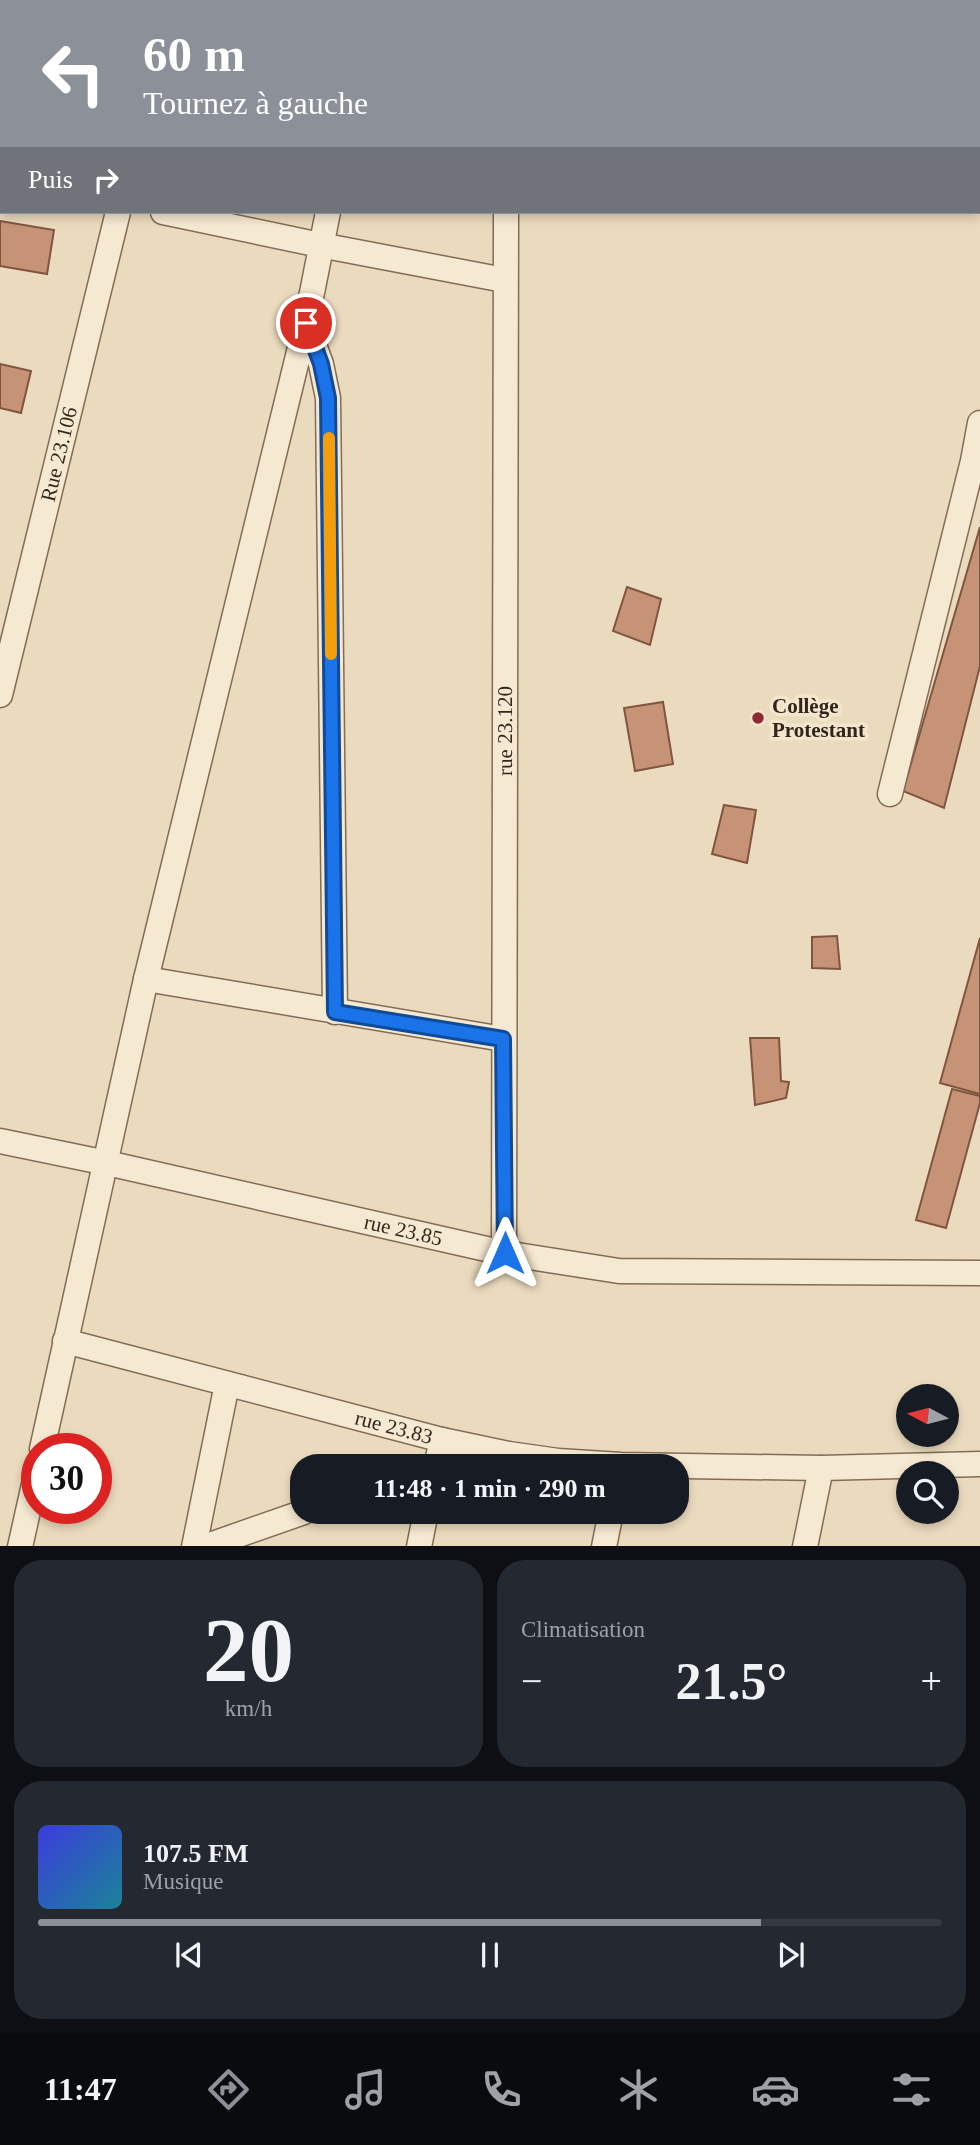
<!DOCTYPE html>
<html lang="fr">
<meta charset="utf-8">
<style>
:root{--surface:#171b24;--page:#242831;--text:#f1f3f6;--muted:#9ea1a6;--line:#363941;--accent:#8c9099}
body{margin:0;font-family:Georgia,serif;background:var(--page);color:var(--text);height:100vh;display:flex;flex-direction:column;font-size:26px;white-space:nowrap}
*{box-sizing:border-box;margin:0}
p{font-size:23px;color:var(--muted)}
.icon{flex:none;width:38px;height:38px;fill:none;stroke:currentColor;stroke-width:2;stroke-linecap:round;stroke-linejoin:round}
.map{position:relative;height:1546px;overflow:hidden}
.panel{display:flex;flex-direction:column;gap:14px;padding:14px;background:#0d0f14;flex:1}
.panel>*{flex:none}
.hud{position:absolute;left:0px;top:0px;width:980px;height:214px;box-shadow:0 4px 10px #0003;background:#8c9099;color:#fff;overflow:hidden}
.needle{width:46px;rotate:277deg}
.buttons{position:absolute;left:896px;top:1384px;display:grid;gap:14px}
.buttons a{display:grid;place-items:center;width:63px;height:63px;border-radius:50%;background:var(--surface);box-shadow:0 4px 10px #0003;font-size:35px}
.speed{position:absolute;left:21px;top:1433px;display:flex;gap:14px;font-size:35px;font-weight:700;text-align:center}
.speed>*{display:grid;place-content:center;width:91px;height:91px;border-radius:50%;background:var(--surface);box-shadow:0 4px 10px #0003;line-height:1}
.speed .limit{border:10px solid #d22;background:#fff;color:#111}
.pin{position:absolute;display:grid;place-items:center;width:60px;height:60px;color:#fff;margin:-30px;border:4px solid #fff;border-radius:50%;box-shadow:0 2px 7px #0007}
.me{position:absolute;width:77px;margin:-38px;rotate:0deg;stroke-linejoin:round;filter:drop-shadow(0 0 5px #0008)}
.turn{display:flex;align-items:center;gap:24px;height:147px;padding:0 28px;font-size:32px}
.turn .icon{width:91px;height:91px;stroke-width:2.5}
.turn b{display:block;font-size:49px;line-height:60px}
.then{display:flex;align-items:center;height:66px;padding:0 28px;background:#0003;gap:14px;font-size:26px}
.big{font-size:52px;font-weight:600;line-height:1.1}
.panel .card{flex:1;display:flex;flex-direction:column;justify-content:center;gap:10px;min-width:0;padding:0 24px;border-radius:28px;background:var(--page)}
.panel .dial{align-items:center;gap:0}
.dial b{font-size:91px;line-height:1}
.song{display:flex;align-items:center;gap:21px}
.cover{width:84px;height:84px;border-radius:10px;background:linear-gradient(135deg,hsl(240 70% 55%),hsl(190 70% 35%))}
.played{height:7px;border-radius:4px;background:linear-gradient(90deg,var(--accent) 80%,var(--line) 80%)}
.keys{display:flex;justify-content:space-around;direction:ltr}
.heat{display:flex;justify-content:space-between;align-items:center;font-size:38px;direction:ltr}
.panel .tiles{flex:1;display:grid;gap:14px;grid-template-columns:1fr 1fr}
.card:last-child{grid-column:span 2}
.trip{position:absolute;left:290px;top:1454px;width:399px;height:70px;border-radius:28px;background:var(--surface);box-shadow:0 4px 10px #0003;font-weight:600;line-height:70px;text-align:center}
.tab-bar{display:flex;height:112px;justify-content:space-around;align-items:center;background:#090b0e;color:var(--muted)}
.tab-bar .icon{width:49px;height:49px}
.tab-bar .active{color:var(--accent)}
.tab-bar b{font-size:32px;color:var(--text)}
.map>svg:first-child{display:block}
.building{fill:#c79376;stroke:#80553f;stroke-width:2}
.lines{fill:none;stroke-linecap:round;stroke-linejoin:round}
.minor-casing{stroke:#826c58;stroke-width:27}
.minor{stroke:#f6e9d1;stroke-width:24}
.route-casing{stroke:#114b97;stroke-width:18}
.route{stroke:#1a73e8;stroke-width:12}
.slow{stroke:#f59e0b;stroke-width:12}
.poi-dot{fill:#8e2b32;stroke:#f3e6cd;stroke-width:2.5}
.labels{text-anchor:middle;stroke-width:7;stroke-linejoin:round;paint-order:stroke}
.street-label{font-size:21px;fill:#32251c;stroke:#f3e6cd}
.poi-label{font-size:21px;font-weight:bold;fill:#32251c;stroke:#f3e6cd;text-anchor:start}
</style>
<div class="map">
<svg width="980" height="1547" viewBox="0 0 980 1547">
<rect width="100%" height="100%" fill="#ebdbbe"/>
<path class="building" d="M 0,221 L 54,230 L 47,274 L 0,266 Z
M 0,364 L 31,371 L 21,413 L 0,408 Z
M 980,527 L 980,666 L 944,808 L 903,791 Z
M 627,587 L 661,599 L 650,645 L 613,631 Z
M 663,702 L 673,764 L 635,771 L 624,708 Z
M 724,805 L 756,810 L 747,863 L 712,854 Z
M 837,936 L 840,969 L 812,968 L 812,937 Z
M 980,938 L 980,1094 L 940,1083 Z
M 750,1038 L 779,1038 L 781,1081 L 789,1082 L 786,1098 L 755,1105 Z
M 952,1089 L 980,1096 L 980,1103 L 946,1228 L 916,1220 Z"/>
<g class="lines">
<g class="minor-casing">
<g id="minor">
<path d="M 162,2 L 163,0"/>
<path d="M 377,2 L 377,0"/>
<path d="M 509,2 L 509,0"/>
<path d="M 978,19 L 980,19"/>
<path d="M 0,169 L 2,170"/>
<path d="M 163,212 L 320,245 L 504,280"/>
<path d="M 306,323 L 321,364 L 328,398 L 335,1012"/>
<path id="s1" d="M 0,695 L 118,212"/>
<path d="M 890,794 L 973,461 L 980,423"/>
<path d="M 146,979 L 503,1039"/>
<path id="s2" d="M 0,1141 L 107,1163 L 504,1253 L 619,1271 L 980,1273"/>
<path id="s3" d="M 504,1253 L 506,212"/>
<path id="s4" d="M 65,1341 L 442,1440 L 509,1454 L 558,1461 L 621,1465 L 821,1468 L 980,1464"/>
<path d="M 42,1449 L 146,979 L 306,323 L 328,212"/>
<path d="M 436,1466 L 442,1440"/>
<path d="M 20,1547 L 37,1471"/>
<path d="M 194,1547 L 227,1384"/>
<path d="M 204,1547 L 304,1512"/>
<path d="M 419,1547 L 426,1512"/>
<path d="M 604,1547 L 611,1512"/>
<path d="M 805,1547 L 821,1468"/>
</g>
</g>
<use href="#minor" class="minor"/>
</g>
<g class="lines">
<g class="route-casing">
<path id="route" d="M 306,323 L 321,364 L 328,398 L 335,1012 L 503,1039 L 505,1253"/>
</g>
<use href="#route" class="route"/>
<path class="slow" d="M 329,438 L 331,654"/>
</g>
<circle class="poi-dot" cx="758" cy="718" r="7"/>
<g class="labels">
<g class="street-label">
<text dy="7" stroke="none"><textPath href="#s1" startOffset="248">Rue 23.106</textPath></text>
<text dy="7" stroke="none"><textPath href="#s3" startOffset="522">rue 23.120</textPath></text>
<text dy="7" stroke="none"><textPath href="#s2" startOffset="413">rue 23.85</textPath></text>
<text dy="7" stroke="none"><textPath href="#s4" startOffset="340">rue 23.83</textPath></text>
</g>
<g class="poi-label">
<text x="772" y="713">Collège<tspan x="772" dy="24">Protestant</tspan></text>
</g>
</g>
</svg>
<div class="buttons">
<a><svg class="needle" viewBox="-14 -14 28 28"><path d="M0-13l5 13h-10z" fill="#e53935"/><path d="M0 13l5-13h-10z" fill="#9ea1a6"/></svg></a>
<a><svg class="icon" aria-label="search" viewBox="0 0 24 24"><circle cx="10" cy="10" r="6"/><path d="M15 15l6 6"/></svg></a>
</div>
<div class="speed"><div class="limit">30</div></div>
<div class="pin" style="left:306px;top:323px;background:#d93025"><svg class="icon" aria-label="arrive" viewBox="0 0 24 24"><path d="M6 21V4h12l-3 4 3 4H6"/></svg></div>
<svg class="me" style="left:505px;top:1253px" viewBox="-20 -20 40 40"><path d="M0-17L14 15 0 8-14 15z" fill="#1a73e8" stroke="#fff" stroke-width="4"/></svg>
<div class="trip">11:48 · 1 min · 290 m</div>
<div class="hud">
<div class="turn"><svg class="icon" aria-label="left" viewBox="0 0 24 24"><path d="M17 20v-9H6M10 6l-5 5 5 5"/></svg><div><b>60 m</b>Tournez à gauche</div></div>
<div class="then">Puis<svg class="icon" aria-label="right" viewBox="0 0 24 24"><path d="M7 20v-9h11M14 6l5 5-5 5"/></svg></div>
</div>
</div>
<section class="panel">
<div class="tiles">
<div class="card dial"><b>20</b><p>km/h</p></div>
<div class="card"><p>Climatisation</p>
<div class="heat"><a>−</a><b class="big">21.5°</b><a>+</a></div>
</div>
<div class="card">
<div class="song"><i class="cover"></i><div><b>107.5 FM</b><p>Musique</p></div></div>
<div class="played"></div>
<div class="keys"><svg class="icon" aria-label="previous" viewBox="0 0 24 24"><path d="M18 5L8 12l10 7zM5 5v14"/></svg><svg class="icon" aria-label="pause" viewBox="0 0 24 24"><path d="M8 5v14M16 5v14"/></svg><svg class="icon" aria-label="next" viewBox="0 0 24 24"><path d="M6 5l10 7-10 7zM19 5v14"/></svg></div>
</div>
</div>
</section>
<nav class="tab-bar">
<b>11:47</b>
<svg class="icon active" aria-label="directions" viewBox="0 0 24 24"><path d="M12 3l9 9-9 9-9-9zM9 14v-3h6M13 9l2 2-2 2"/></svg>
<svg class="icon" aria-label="music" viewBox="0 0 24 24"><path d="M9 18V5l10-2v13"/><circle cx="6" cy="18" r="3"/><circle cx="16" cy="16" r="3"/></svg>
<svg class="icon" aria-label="phone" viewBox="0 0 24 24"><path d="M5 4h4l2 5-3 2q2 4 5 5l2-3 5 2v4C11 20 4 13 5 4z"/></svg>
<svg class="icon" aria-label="climate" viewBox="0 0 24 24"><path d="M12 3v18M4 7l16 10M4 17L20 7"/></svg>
<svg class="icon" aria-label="car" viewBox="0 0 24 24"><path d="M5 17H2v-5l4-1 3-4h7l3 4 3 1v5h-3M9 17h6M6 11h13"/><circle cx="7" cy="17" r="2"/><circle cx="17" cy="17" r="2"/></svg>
<svg class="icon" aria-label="filters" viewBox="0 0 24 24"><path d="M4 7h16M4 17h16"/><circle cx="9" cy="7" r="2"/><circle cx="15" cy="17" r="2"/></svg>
</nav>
